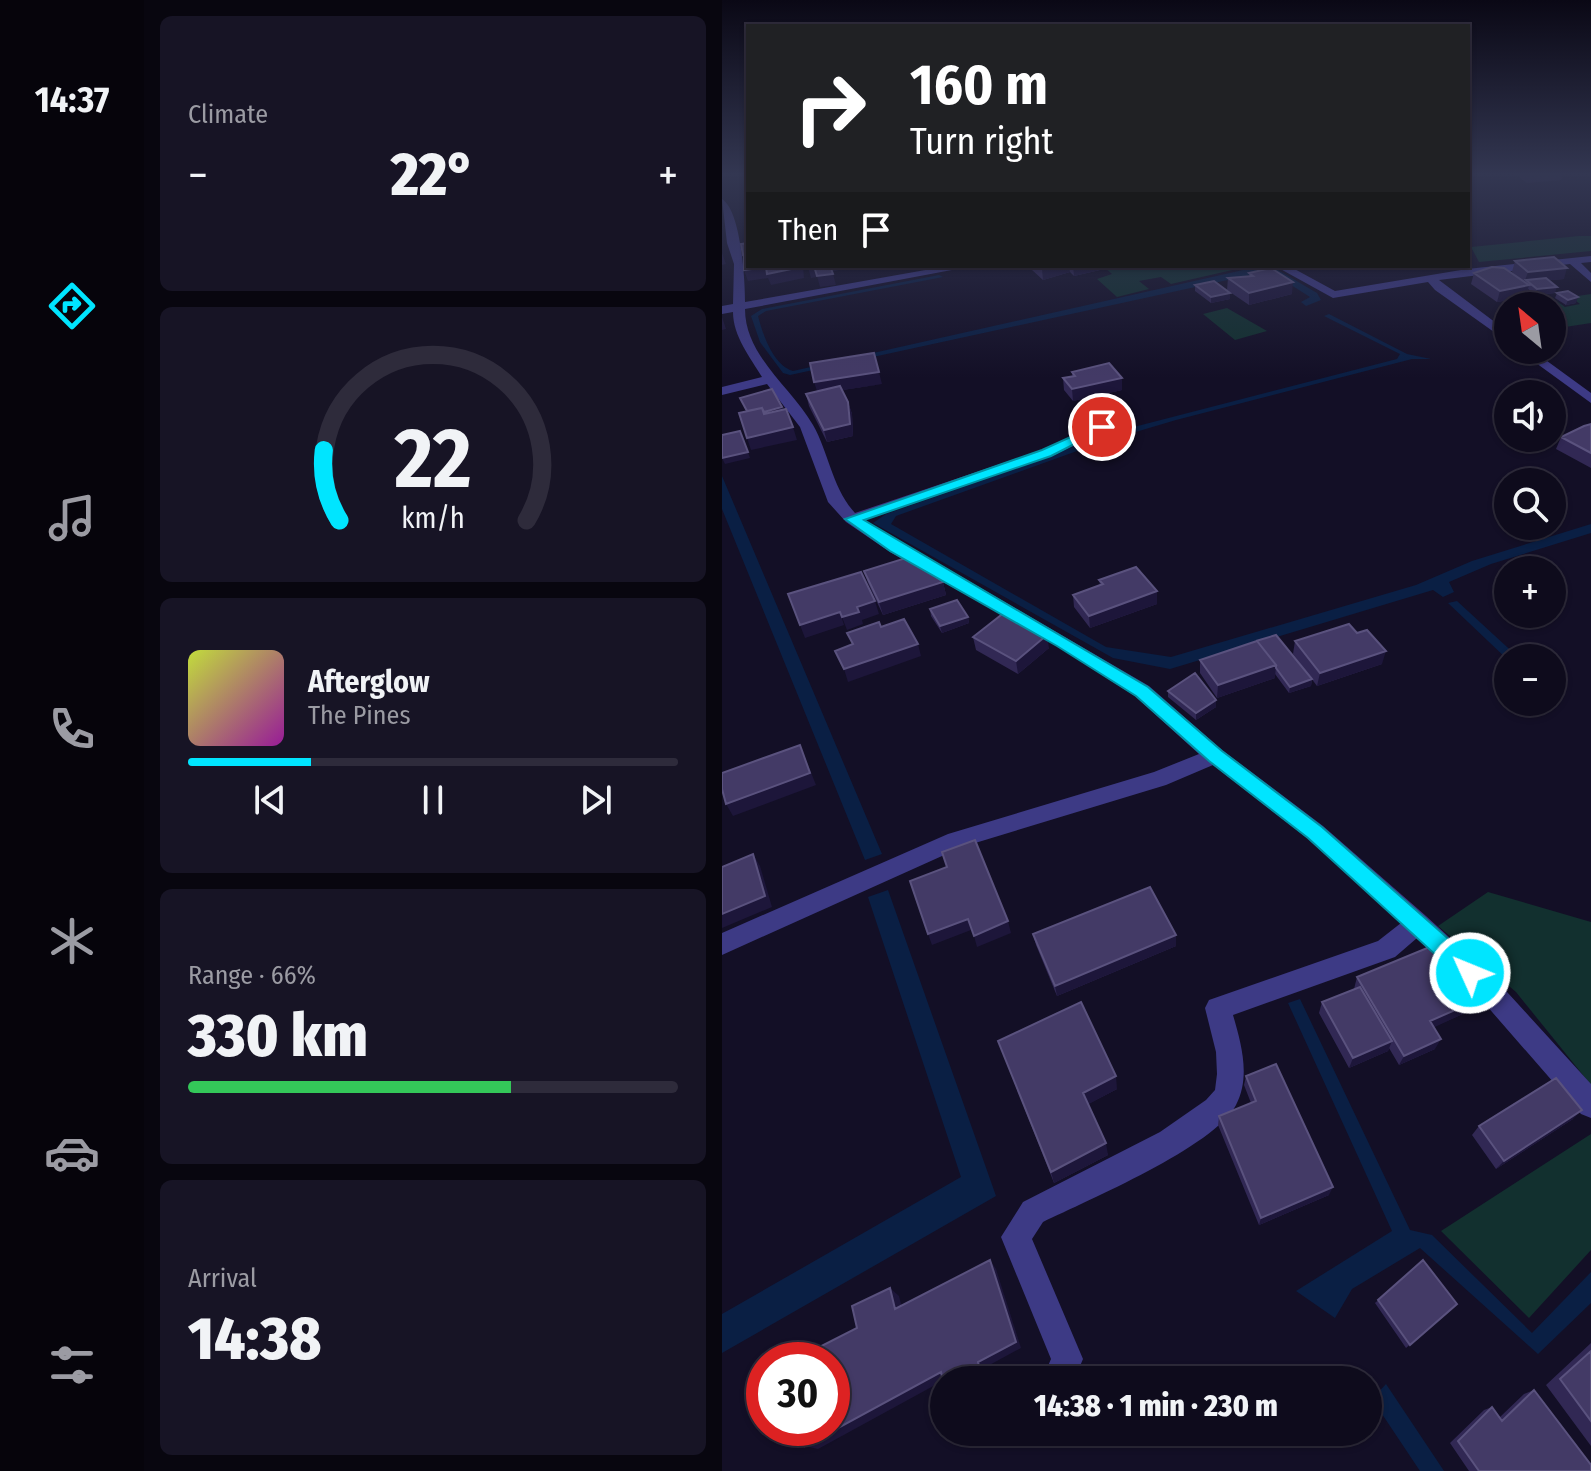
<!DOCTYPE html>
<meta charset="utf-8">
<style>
:root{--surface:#0e0b1c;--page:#171425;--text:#f1f3f6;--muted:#9b9ba3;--line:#2e2b3b;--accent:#00e5ff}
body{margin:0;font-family:"Fira Sans Condensed",sans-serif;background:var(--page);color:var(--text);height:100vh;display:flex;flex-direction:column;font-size:30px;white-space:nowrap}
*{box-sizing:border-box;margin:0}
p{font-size:26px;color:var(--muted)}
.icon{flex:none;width:44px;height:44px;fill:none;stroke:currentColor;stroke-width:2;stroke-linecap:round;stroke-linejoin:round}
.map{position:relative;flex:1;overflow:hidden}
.details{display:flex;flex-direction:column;gap:16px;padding:16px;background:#08060f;width:578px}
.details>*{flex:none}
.hud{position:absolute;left:24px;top:24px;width:724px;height:244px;border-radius:0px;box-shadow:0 2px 6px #0004,0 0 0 2px var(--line);background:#202124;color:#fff;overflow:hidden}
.needle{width:52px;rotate:331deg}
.fabs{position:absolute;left:772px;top:292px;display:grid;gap:16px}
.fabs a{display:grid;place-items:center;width:72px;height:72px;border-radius:50%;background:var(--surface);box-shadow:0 2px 6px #0004,0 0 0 2px var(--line);font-size:40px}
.speed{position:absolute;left:24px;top:1342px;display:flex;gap:16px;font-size:40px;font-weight:700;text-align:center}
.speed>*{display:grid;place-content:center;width:104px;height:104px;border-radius:50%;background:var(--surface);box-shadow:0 2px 6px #0004,0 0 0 2px var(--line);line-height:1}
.speed .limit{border:12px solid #d22;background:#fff;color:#111}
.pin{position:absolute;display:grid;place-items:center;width:68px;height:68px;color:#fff;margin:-34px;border:4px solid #fff;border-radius:50%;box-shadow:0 2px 8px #0007}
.me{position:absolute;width:88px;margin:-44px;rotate:314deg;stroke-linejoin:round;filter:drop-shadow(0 0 6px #0008)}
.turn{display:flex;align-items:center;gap:28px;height:168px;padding:0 32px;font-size:36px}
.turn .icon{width:104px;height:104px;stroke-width:2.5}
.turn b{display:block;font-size:56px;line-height:68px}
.then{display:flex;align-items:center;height:76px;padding:0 32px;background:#0003;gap:16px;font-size:30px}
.big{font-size:60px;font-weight:800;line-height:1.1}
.details .widget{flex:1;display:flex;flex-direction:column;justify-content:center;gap:12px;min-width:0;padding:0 28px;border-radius:12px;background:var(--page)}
.details .dial{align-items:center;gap:0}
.dial svg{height:208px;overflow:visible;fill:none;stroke:var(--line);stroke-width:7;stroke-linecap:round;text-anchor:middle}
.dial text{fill:var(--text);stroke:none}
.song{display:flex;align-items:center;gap:24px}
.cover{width:96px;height:96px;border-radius:12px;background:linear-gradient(135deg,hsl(70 70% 55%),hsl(300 70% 35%))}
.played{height:8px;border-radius:4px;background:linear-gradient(90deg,var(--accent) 25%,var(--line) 25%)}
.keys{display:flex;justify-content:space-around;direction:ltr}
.heat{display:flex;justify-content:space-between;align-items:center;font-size:44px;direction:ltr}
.charge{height:12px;border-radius:6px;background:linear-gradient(90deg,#34c759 66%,var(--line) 0)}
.trip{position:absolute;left:208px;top:1366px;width:452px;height:80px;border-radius:40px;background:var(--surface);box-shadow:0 2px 6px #0004,0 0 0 2px var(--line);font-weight:800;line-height:80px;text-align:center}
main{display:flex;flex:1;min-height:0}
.tab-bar{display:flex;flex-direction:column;width:144px;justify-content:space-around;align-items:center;background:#06040b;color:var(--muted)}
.tab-bar .icon{width:56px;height:56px}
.tab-bar .current{color:var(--accent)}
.tab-bar b{font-size:36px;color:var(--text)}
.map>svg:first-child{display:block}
.green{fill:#12302f}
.water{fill:#0a1f44}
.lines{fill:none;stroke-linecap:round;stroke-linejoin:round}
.minor{fill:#3d3a85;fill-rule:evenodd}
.wall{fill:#312854}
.shaded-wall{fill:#1d163a}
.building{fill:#433a66;stroke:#5a527e;stroke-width:2}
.route{fill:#00e5ff;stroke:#0095a6;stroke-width:2}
</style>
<main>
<nav class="tab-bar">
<b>14:37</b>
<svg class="icon current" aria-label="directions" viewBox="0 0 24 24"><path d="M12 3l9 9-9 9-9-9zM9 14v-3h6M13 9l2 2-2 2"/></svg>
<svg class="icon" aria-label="music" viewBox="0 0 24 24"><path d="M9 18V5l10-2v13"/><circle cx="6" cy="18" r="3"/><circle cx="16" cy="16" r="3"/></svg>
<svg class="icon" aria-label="phone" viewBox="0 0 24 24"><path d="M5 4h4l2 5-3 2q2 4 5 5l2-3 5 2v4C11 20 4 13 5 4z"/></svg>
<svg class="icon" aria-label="climate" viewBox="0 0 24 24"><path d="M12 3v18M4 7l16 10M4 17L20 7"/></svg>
<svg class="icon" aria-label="car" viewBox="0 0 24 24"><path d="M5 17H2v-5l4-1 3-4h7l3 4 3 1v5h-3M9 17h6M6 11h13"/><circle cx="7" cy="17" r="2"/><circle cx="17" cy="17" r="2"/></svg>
<svg class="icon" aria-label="filters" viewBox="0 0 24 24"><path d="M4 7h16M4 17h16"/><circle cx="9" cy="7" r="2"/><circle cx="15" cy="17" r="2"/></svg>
</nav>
<section class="details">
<div class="widget"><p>Climate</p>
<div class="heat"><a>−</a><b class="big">22°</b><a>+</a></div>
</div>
<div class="widget dial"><svg viewBox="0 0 100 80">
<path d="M14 69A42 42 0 1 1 86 69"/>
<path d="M14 69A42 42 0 0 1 8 42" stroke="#00e5ff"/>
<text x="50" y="56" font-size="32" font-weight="700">22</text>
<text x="50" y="72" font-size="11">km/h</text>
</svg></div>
<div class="widget">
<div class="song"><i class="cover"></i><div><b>Afterglow</b><p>The Pines</p></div></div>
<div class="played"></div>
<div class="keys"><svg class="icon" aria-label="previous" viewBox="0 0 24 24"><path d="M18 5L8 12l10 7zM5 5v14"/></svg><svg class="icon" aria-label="pause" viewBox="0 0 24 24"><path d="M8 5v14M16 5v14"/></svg><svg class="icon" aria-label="next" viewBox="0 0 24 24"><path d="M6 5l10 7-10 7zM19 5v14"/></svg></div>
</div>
<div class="widget"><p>Range · 66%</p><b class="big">330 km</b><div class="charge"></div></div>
<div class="widget"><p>Arrival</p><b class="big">14:38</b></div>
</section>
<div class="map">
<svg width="869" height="1471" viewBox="0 0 869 1471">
<rect width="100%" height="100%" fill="#130f26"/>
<path class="green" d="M 857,236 L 869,236 L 869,251 L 757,262 L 749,247 Z
M 381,266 L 528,266 L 449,284 L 439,277 L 417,281 L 427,289 L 395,297 L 375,279 L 390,274 Z
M 869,294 L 869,323 L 830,329 L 830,319 L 836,318 L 830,313 L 830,306 L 822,306 L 813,298 L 829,297 L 843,307 L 858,304 L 849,297 Z
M 505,308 L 545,331 L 513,340 L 481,314 Z
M 766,892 L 869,922 L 869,1085 L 794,992 L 716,926 Z
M 869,1134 L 869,1250 L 807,1318 L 719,1231 Z"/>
<path class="water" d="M 539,266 L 549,266 L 595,293 L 599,300 L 584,306 L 579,302 L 588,297 L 547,271 L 68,375 L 61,373 L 38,342 L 29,316 L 40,309 L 217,275 L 221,277 L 44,311 L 36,316 C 41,335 51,365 71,371 Z
M 607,314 L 685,354 L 709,359 L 690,359 L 454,420 L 380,442 L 174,516 L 169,524 L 384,647 L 449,657 L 694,585 L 750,561 L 869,524 L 869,533 L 769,564 L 727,582 L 732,592 L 721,597 L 711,590 L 448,669 L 391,658 L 151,523 L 164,514 L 322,459 L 373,437 L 675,359 L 678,354 L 602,316 Z
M 0,476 L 160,854 L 143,860 L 0,509 Z
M 735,601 L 797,658 L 786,660 L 726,603 Z
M 166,890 L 274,1196 L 0,1353 L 0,1314 L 239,1177 L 146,897 Z
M 578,999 L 688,1230 L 710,1235 L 810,1333 L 869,1272 L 869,1303 L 816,1354 L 698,1248 L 630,1289 L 613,1318 L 574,1291 L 670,1231 L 566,1003 Z
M 664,1384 L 722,1471 L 698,1471 L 650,1399 Z"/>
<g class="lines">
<path class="minor" d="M 0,199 C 19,211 23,279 23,302 L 226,266 L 251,266 L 23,309 C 23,356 69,387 91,425 C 107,453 110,488 133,513 L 320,450 L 375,424 L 385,424 L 385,430 L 330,456 L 142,520 L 427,686 L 500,750 L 601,826 L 704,916 L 775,981 L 869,1084 L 869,1118 L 859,1114 L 757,997 L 695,938 L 673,957 L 511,1015 C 519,1043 529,1076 514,1105 C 492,1147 366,1200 321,1222 L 310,1239 L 361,1359 L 352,1380 L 320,1380 L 329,1359 L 279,1237 L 301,1202 L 438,1132 L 484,1100 L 493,1090 L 495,1074 L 494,1052 L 483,1008 L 487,1000 L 656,941 L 679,923 L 585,838 L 491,765 L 444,785 L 240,847 L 0,955 L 0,933 L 226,834 L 432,772 L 477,754 L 413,696 L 335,646 L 168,552 L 124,522 L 106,502 L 78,427 L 45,384 L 0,395 L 0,387 L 40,377 C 28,357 11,336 11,312 L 0,314 L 0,306 L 11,304 L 12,264 L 5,243 Z
M 869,256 L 869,262 L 859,263 L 869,273 L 869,282 L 848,264 L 717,280 L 786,332 L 786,342 L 713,290 L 706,282 L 611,298 L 553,266 L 567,266 L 613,291 L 745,269 Z
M 796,350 L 810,350 L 869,393 L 869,403 Z"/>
</g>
<path class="wall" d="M 790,172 L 841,172 L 839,180 L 805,183 Z
M 793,261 L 842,279 L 827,280 L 833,293 L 814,295 L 806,289 L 804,297 L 775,302 L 749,284 L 752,273 L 797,279 L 790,272 Z
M 294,266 L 378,266 L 378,270 L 352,276 L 348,272 L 321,280 L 310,270 L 310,268 L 299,270 Z
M 527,273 L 570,294 L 527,305 L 505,290 L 506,278 L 527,276 Z
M 473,285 L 508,299 L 489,303 L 473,291 Z
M 835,293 L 854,303 L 844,305 L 833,298 Z
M 350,372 L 400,378 L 400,390 L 351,401 L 342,390 L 341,378 L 350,376 Z
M 160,384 L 120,390 L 126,402 L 130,414 L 131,436 L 105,442 L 87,406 L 84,394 Z
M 869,424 L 869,468 L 834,449 L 839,437 Z
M 142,571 L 221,582 L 224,595 L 161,615 L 146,583 Z
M 377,580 L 435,604 L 368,628 L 352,607 L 351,595 L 378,585 Z
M 208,609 L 246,617 L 247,623 L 220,633 L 209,616 Z
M 251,637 L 327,648 L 296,674 L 254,650 Z
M 573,641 L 660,664 L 595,686 L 571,654 Z
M 534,642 L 590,679 L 589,686 L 567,693 L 553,674 L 553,678 L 495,698 L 478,673 L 478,660 Z
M 446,691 L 494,700 L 494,707 L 474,720 L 446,697 Z
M 311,934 L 454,946 L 335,996 L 314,945 Z
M 635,977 L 743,1013 L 711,1027 L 713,1049 L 677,1065 L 667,1048 L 666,1051 L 627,1068 L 597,1013 L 600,1002 L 632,989 Z
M 276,1041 L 395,1089 L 366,1104 L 386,1155 L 332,1183 Z
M 524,1076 L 607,1195 L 537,1225 L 496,1125 L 497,1116 L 529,1103 L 522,1085 Z
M 851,1119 L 774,1169 L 750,1135 L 757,1126 Z
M 701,1260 L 735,1304 L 684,1348 L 653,1303 Z
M 869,1343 L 869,1446 L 824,1385 Z
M 812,1390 L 869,1471 L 747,1471 L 728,1443 L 762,1410 L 770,1407 L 778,1417 L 802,1394 Z"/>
<path class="shaded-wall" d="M 0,253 L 4,264 L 0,265 Z
M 81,266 L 82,278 L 49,285 L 46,278 L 26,281 L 22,270 L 44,267 Z
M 92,266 L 95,277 L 89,278 L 86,267 Z
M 108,266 L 115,266 L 117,270 L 109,272 Z
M 298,266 L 310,266 L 310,268 L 299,270 Z
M 330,266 L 347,266 L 348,272 L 321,280 L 320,269 Z
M 351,266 L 378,266 L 378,270 L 352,276 Z
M 845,268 L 842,279 L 807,282 L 804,280 L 802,283 L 806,272 Z
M 111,274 L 114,285 L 98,287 L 95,276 Z
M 571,282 L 570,294 L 527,305 L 527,293 Z
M 807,285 L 804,297 L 775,302 L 778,291 Z
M 835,287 L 833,293 L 814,295 L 815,289 Z
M 508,293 L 508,299 L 489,303 L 489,297 Z
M 856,297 L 854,303 L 844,305 L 846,300 Z
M 0,317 L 4,329 L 0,330 Z
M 157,372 L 160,384 L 96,394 L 92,382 Z
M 400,378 L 400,390 L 351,401 L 350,389 Z
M 126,402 L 130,414 L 131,436 L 105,442 L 102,430 Z
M 60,407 L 63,413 L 28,415 Z
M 71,427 L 75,440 L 29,450 L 25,438 Z
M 26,452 L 28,458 L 3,464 L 0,458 Z
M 221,582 L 224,595 L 161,615 L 157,602 Z
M 435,591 L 435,604 L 368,628 L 367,616 Z
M 153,601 L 157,614 L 140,620 L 141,624 L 125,630 L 120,617 L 135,607 Z
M 118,612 L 122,625 L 83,638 L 78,625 Z
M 246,617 L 247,623 L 220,633 L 218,626 Z
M 325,635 L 327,648 L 296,674 L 294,661 Z
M 196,644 L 199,656 L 126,682 L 122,669 Z
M 664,651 L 660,664 L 595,686 L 598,673 Z
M 554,665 L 553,678 L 495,698 L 496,685 Z
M 590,679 L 589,686 L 567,693 L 568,687 Z
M 494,700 L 494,707 L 474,720 L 474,713 Z
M 78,745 L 94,785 L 11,816 L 4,804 Z
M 31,854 L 38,866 L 50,907 L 0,928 L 0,914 Z
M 246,919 L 249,930 L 210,945 L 206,934 Z
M 286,921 L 289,933 L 255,947 L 252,936 Z
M 454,935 L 454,946 L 335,996 L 333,986 Z
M 749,1003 L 743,1013 L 702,1032 L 708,1021 Z
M 719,1039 L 713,1049 L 677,1065 L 682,1056 Z
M 670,1041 L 666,1051 L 627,1068 L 631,1058 Z
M 394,1076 L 395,1089 L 363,1106 L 361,1093 Z
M 860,1110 L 851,1119 L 774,1169 L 782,1161 Z
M 384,1143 L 386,1155 L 332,1183 L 329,1172 Z
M 611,1187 L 607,1195 L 537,1225 L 539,1218 Z
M 268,1260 L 274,1269 L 299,1348 L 262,1368 L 264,1376 L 255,1380 L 238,1380 L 256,1362 Z
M 168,1288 L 177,1296 L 182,1316 L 173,1309 Z
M 219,1372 L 226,1378 L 96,1449 L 83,1446 Z"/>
<path class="building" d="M 26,243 L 26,254 L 21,255 L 19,244 Z
M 26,254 L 26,266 L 79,267 L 45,274 L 44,267 L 22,270 L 22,255 Z
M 832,257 L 845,268 L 806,272 L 793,261 Z
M 86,266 L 108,266 L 111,274 L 95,276 L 92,266 L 86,267 Z
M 770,267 L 782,268 L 807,285 L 778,291 L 752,273 Z
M 549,268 L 571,282 L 527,293 L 506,278 L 531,276 L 527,273 Z
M 824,278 L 835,287 L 815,289 L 804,280 Z
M 492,281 L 508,293 L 489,297 L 473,285 Z
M 846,291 L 856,297 L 846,300 L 835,293 Z
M 819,299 L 828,306 L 808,306 L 802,301 Z
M 152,353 L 157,372 L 92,382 L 88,363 Z
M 387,363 L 400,378 L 350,389 L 341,378 L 353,376 L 350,372 Z
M 118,386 L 126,402 L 128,424 L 102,430 L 84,394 Z
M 50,389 L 60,407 L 42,412 L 40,408 L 25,411 L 18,398 Z
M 40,408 L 42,414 L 64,409 L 71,427 L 25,438 L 17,413 Z
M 869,424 L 869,453 L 839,437 L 862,426 Z
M 18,431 L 26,452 L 0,458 L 0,435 Z
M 187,557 L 221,582 L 157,602 L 142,571 Z
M 414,567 L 435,591 L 367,616 L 351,595 L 381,584 L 377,580 Z
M 139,572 L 153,601 L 135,607 L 137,612 L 120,617 L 118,612 L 78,625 L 66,594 Z
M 235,600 L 246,617 L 218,626 L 208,609 Z
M 283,612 L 325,635 L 294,661 L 251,637 Z
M 182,619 L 196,644 L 122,669 L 113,651 L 131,644 L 125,633 L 157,622 L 159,627 Z
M 627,624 L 635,633 L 645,630 L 664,651 L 598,673 L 573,641 Z
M 554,635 L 590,679 L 568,687 L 554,668 L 554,665 L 535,641 L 534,641 Z
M 535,641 L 554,665 L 496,685 L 478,660 Z
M 473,673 L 494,700 L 474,713 L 446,691 Z
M 78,745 L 88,773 L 4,804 L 0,789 L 0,773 Z
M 253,840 L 286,921 L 252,936 L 246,919 L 206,934 L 188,881 L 225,867 L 220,852 Z
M 31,854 L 43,896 L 0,914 L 0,867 Z
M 428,887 L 454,935 L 333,986 L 311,934 Z
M 710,946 L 749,1003 L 708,1021 L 719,1039 L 682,1056 L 635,977 Z
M 638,987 L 670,1041 L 631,1058 L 600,1002 Z
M 359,1002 L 394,1076 L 361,1093 L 384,1143 L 329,1172 L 276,1041 Z
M 554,1064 L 611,1187 L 539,1218 L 497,1116 L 534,1101 L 524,1076 Z
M 834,1078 L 860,1110 L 782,1161 L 757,1126 Z
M 268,1260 L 294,1342 L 256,1362 L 258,1370 L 238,1380 L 222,1380 L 222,1385 L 219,1372 L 83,1446 L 80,1428 L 110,1428 L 110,1360 L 72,1360 L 135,1328 L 130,1306 L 168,1288 L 173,1309 Z
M 701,1260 L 735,1304 L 688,1345 L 656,1300 Z
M 869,1351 L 869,1421 L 838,1379 Z
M 812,1390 L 869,1465 L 869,1471 L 757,1471 L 736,1441 L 770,1407 L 780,1421 Z"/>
<linearGradient id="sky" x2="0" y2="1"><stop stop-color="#0a0815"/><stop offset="0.46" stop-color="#333752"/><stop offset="1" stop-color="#333752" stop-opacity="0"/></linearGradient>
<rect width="869" height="378" fill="url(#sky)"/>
<path class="route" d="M 375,425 L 386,427 L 329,456 L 142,520 L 426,687 L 500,751 L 600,827 L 756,965 L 760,973 L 756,980 L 748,983 L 741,980 L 586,838 L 487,761 L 414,696 L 335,646 L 168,551 L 123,519 L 320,450 Z"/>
</svg>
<div class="fabs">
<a><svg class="needle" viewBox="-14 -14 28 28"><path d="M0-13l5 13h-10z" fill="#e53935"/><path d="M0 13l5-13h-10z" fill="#9b9ba3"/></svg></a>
<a><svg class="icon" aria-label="sound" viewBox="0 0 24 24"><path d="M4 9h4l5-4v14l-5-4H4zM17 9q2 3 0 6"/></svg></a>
<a><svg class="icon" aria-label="search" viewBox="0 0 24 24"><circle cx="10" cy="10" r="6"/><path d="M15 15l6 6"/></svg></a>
<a>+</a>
<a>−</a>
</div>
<div class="speed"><div class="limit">30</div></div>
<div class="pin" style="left:380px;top:427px;background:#d93025"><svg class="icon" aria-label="arrive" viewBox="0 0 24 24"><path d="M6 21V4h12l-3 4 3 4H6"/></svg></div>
<svg class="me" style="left:748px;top:973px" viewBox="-20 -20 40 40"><circle r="17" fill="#00e5ff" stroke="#fff" stroke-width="3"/><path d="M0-11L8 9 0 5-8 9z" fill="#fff"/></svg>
<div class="trip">14:38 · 1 min · 230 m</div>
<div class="hud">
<div class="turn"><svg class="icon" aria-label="right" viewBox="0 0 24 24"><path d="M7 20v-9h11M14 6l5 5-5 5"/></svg><div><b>160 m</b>Turn right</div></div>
<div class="then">Then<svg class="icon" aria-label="arrive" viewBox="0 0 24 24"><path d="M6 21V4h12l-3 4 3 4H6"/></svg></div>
</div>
</div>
</main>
